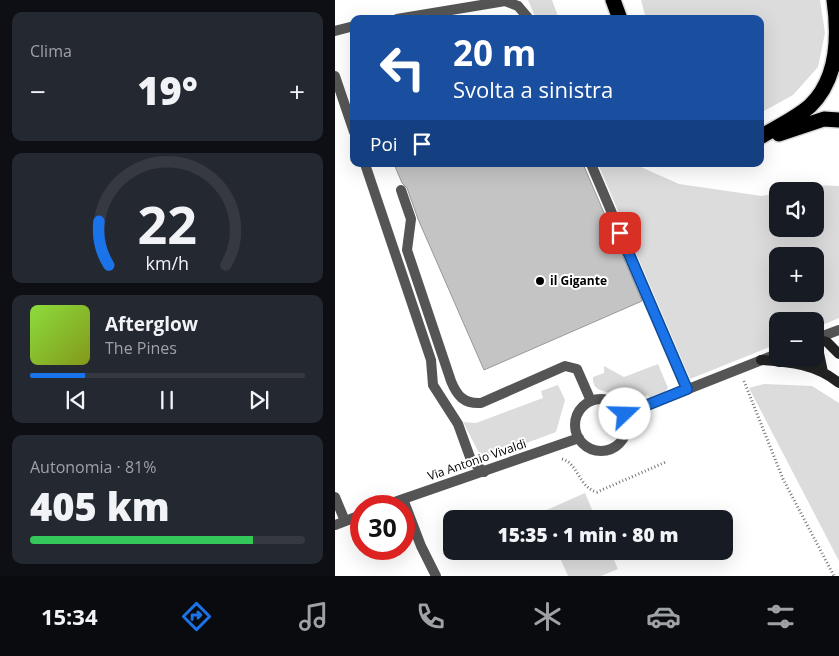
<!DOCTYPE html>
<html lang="it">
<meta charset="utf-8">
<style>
:root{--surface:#171b24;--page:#242831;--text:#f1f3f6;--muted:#9ea1a6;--line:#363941;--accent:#1a73e8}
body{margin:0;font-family:"Open Sans",sans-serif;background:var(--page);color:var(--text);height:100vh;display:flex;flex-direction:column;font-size:19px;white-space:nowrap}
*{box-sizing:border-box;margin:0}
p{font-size:16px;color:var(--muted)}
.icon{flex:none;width:28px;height:28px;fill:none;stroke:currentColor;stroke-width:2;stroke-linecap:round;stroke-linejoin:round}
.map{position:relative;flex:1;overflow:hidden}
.side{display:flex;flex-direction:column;gap:12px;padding:12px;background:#0d0f14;width:335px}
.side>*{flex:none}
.hud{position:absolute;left:15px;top:15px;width:414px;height:152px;border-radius:10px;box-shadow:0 5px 20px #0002;background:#1a4fa0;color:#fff;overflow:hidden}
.tools{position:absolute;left:434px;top:182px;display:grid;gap:10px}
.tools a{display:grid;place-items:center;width:55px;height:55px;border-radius:10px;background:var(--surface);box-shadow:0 5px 20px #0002;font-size:25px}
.speed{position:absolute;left:15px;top:495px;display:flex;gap:10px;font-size:25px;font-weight:700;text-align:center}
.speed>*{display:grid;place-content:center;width:65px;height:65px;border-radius:50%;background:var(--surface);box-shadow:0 5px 20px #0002;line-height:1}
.speed .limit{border:8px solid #d22;background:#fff;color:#111}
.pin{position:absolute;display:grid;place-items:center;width:42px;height:42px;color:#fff;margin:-21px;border-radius:10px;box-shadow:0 2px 8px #0006}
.me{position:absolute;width:55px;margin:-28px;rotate:69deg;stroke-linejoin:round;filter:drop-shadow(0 0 4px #0008)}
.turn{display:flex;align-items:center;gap:18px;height:105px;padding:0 20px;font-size:22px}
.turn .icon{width:65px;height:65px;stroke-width:2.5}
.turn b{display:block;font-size:35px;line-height:42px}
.then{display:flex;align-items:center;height:48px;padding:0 20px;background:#0003;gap:10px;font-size:19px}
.big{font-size:38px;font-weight:800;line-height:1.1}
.side .tile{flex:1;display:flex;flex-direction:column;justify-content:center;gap:8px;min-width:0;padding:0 18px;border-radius:10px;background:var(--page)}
.side .dial{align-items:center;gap:0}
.dial svg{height:130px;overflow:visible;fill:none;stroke:var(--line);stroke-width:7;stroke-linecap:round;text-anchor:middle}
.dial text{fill:var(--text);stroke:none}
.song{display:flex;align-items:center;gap:15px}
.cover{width:60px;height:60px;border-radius:8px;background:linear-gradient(135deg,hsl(90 70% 55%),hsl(70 70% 35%))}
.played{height:5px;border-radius:2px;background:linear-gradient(90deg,var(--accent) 20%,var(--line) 20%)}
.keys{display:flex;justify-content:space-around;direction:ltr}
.heat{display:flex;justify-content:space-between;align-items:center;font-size:28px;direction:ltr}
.charge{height:8px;border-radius:4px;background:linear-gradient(90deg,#34c759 81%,var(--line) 0)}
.trip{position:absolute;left:108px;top:510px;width:290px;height:50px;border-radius:10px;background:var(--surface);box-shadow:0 5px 20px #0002;font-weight:800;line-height:50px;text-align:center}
.tab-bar{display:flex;height:80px;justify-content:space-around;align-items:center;background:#090b0e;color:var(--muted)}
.tab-bar .icon{width:35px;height:35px}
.tab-bar .selected{color:var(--accent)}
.tab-bar b{font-size:22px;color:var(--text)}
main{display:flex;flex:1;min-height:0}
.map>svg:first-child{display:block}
.green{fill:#dcdcdc;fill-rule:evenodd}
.building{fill:#c4c4c4;stroke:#999}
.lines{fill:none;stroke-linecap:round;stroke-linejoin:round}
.motorway-casing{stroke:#dbdbdb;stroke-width:18}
.path{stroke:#777;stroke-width:3;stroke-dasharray:1 2.5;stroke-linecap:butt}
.service{stroke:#555;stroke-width:10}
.minor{stroke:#555;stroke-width:10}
.secondary{stroke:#222;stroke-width:10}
.motorway{stroke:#000;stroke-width:15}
.route-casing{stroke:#114b97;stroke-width:12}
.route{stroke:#1a73e8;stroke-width:9}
.poi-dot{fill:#000;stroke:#fff;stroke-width:2}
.labels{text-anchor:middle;stroke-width:4;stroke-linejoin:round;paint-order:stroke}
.poi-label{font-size:12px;font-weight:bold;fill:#000;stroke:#fff;text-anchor:start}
.street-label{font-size:12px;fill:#000;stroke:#fff}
</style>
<main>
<section class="side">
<div class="tile"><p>Clima</p>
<div class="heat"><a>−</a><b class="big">19°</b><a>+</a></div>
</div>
<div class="tile dial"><svg viewBox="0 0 100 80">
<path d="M14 69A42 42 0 1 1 86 69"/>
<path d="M14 69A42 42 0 0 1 8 42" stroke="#1a73e8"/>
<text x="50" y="56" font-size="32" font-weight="700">22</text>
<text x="50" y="72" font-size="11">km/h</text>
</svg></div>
<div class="tile">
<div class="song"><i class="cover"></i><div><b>Afterglow</b><p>The Pines</p></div></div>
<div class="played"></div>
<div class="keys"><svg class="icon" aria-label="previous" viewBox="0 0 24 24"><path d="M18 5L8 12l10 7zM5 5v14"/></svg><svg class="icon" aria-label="pause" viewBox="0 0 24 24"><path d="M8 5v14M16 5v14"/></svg><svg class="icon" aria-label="next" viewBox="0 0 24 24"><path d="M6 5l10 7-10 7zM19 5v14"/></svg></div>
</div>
<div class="tile"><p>Autonomia · 81%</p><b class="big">405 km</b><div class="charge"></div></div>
</section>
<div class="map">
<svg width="504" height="576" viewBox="0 0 504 576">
<rect width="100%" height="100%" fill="#fff"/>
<path class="green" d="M 193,0 L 217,0 L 224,19 L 201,19 Z
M 306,0 L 485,0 L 490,33 L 483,67 L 458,95 L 425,113 L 425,19 L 311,19 Z
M 263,164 L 299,164 L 344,184 L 427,196 L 442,193 L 442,229 L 480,229 L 480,191 L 450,191 L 479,185 L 504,186 L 504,318 L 480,328 L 480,321 L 442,321 L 442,344 L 355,379 ZM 480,256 L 480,294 L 442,294 L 442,256 Z
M 323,364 L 333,388 L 328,394 L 315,399 L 313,395 L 291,403 C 287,400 282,396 277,394 C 267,390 257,391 258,377 L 269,373 L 269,366 L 289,377 Z
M 429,384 L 477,386 L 504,403 L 504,561 L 414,388 Z
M 223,385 L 230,400 L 221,432 L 160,455 L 151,457 L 145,455 L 128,422 L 141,423 L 208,398 L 206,391 Z
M 250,493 L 261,519 L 208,519 L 205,513 Z
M 222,551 L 275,551 L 283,569 L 266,576 L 233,576 Z"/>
<path class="building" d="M 59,164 L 248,164 L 307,301 L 149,370 L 83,219 L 72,188 L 67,183 Z"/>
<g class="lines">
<g class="motorway-casing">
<path id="motorway" d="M 278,0 L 285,19
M 444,134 L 489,119 L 504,120
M 425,137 C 442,127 460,119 475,106 C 503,79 504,35 499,0"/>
</g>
<path class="path" d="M 409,381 L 448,479 L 499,576
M 227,459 C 243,463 244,488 262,492 L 331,462"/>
<path class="service" d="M 62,19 L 170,1 L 183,6 L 194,19
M 0,31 L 19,26
M 0,76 L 19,132
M 30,164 L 96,360 L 98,385 L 123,424 L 136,460 L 149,472
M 256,164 L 352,389
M 66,190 L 76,219 L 72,250 L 116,381 C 122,396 129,404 146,403 L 230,366 L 242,369 L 256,401"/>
<path class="minor" d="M 480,339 L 504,330
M240 425a26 26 0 1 1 52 0a26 26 0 1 1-52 0Z
M 290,414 L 442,354
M 0,497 L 10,521
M 68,499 L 86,546 L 101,576
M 48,506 L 244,438
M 0,525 L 26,515"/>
<path class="secondary" d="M 426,360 C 455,362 481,364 504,383
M 488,372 L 481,339 L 492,342 L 504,354"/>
<use href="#motorway" class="motorway"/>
</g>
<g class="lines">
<g class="route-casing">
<path id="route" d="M 285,233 L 352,389 L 290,414"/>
</g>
<use href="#route" class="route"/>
</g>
<circle class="poi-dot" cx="205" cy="281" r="5"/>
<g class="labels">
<g class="poi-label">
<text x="215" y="285">il Gigante</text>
</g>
<g class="street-label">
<text transform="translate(142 460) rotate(-19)" y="4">Via Antonio Vivaldi</text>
</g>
</g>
</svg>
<div class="tools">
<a><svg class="icon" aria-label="sound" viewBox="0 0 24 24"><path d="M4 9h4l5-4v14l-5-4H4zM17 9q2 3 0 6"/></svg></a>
<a>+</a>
<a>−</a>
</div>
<div class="speed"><div class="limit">30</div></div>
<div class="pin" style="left:285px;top:233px;background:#d93025"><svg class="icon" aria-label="arrive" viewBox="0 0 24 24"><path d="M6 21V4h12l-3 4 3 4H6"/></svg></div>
<svg class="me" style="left:290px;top:414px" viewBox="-20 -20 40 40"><circle r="19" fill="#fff"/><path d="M0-13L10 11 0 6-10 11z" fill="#1a73e8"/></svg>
<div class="trip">15:35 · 1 min · 80 m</div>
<div class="hud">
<div class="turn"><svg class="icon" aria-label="left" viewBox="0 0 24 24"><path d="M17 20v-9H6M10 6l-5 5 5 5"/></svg><div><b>20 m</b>Svolta a sinistra</div></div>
<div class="then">Poi<svg class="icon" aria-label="arrive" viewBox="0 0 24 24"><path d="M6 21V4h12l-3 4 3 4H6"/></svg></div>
</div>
</div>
</main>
<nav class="tab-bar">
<b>15:34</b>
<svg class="icon selected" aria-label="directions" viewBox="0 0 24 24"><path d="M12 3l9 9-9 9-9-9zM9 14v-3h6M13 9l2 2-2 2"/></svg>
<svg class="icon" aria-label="music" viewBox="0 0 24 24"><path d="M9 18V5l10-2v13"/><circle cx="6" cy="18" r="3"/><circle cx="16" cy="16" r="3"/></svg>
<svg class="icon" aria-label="phone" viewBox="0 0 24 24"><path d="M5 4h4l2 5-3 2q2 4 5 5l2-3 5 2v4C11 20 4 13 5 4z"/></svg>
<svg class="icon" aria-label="climate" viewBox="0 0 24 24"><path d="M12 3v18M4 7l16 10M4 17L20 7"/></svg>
<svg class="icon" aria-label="car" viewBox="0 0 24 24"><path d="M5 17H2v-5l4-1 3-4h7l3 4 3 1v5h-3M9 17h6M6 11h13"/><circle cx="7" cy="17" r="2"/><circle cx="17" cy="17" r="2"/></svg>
<svg class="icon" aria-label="filters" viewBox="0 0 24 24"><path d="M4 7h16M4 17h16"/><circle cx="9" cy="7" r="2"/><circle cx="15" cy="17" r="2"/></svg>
</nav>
